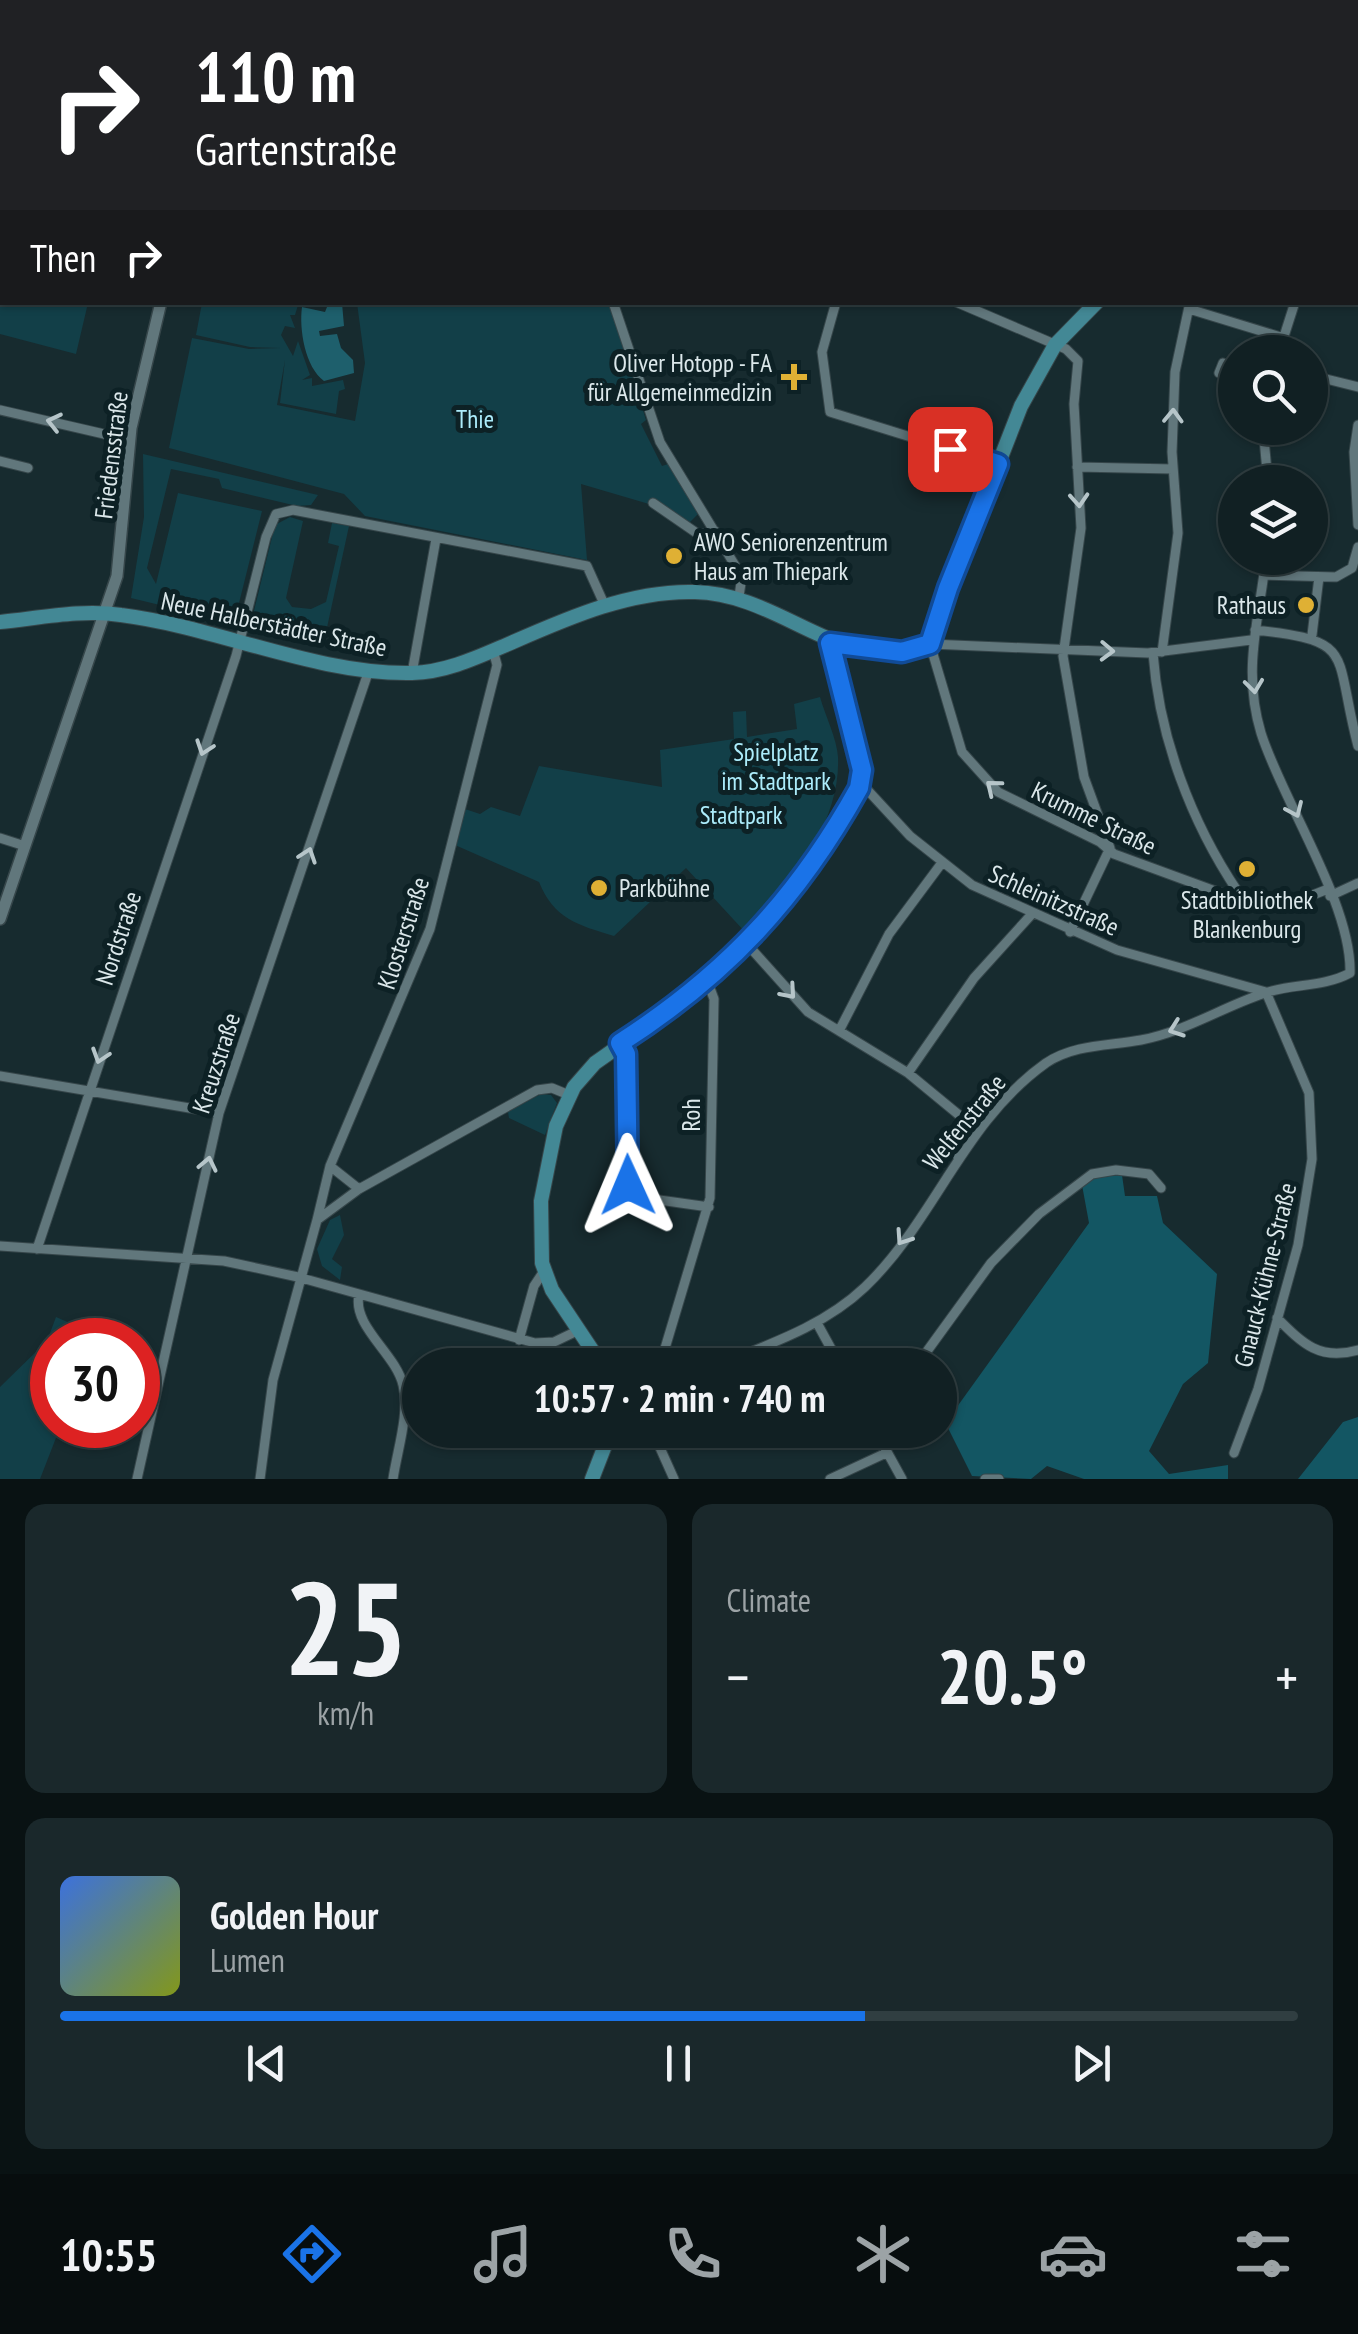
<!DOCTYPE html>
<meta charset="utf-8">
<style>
:root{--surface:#112023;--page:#1a282b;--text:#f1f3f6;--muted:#9ca3a6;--line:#303e41;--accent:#1a73e8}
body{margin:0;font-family:"PT Sans Narrow",sans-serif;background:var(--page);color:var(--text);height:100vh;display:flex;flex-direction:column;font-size:38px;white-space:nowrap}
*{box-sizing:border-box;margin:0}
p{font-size:32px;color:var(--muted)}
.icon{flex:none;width:55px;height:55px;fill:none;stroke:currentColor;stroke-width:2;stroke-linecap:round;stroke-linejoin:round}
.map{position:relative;height:1479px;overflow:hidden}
.drawer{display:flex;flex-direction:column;gap:25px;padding:25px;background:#091213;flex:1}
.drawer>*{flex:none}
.top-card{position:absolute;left:0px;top:0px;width:1360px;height:305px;box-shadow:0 2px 8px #0004,0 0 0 2px var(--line);background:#202124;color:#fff;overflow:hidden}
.tools{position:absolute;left:1218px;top:335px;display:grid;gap:20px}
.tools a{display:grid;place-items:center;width:110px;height:110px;border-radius:50%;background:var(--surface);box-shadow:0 2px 8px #0004,0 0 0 2px var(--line);font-size:50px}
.speed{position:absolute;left:30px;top:1318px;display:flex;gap:20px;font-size:50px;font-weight:700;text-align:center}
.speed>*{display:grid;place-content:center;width:130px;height:130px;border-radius:50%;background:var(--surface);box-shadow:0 2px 8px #0004,0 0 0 2px var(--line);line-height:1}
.speed .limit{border:15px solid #d22;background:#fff;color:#111}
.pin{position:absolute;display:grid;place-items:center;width:85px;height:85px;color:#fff;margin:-42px;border-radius:20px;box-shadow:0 5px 15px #0006}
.me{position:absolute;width:110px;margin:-55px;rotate:359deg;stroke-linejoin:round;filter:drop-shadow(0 0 8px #0008)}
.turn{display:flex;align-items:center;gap:35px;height:210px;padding:0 30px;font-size:45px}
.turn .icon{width:130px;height:130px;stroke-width:2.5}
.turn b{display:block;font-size:70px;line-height:85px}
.then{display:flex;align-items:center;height:95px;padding:0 30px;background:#0003;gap:20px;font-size:38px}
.big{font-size:75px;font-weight:600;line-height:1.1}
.drawer .card{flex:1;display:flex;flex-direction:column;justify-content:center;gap:15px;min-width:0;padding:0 35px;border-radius:20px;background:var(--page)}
.drawer .dial{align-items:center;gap:0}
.dial b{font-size:130px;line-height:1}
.song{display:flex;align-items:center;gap:30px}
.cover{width:120px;height:120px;border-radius:15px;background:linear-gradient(135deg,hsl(220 70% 55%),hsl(70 70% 35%))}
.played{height:10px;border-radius:5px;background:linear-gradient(90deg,var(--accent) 65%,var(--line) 65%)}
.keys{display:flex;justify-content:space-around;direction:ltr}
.heat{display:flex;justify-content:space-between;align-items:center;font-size:55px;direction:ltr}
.drawer .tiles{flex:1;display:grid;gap:25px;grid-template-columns:1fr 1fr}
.card:last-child{grid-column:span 2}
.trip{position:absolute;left:402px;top:1348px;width:555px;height:100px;border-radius:50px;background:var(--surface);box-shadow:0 2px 8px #0004,0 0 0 2px var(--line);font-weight:600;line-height:100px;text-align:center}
.dock{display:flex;height:160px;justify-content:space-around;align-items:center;background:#070d0e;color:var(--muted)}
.dock .icon{width:70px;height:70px}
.dock .active{color:var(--accent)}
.dock b{font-size:45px;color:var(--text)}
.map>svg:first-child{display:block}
.green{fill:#123f48}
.forest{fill:#135663}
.water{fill:#1e5f6c}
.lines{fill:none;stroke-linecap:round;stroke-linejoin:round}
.minor-casing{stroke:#36464a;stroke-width:11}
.tertiary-casing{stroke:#36464a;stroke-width:14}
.primary-casing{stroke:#36464a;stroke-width:16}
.minor{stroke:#61777c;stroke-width:9}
.tertiary{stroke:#61777c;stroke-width:11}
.primary{stroke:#438895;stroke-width:14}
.oneway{stroke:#b6c5c9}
.route-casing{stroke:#114b97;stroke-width:25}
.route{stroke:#1a73e8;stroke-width:18}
.poi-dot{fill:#dfb034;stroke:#0d2125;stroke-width:4}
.labels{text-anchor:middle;stroke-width:10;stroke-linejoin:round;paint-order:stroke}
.poi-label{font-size:25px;fill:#dbe7ea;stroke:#0d2125;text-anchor:end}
.park-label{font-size:25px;fill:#acecfb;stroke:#0d2125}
.street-label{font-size:25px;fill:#dbe7ea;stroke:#0d2125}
</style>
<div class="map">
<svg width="1358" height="1479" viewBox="0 0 1358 1479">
<rect width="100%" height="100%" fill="#172b2f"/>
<path class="green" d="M 0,26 L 2,302 L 88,303 L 76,354 L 0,334 Z
M 292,302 L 298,305 L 295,315 L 290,315 L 295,328 L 285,326 L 281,335 L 293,356 L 298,341 L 310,375 L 302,380 L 312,378 L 312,386 L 343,380 L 345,389 L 339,391 L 336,414 L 280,403 L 285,360 L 277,405 L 355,421 L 365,363 L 357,303 L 610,303 L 646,420 L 641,424 L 662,466 L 668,464 L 698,514 L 689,523 L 649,504 L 581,484 L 587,560 L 365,516 L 344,494 L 169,448 L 192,338 L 249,349 L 281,348 L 250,347 L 196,335 L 202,303 Z
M 143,454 L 318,495 L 311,505 L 297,506 L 222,488 L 219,479 L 171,469 L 147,568 L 156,584 L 178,493 L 262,511 L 234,623 L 131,598 L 144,517 Z
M 290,517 L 303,521 L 286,598 L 292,607 L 311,609 L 326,602 L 339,546 L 328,543 L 332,523 L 349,526 L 323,646 L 253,628 L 251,623 L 275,525 Z
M 820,697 C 825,715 837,739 838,757 C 841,822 790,889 746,933 L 686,868 L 614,936 C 578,925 554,919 539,882 L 455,845 L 465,809 L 480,814 L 491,807 L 520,816 L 539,766 L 662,787 L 660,750 L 734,739 L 733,712 L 746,711 L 747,737 L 797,729 L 794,704 Z
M 541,1094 L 551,1095 L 557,1103 L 545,1135 L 509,1118 L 508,1112 Z
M 340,1215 L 344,1235 L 332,1259 L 342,1267 L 340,1280 L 322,1266 L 317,1249 L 330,1220 Z
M 56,1317 L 72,1324 L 73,1340 L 52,1340 L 52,1425 L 61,1425 L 40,1479 L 0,1479 L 0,1387 L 47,1341 Z"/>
<path class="forest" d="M 1122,1175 L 1125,1196 L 1157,1196 L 1163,1223 L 1217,1274 L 1208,1363 L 1183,1384 L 1149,1451 L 1169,1474 L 1228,1465 L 1228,1479 L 1084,1479 L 1047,1466 L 1031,1479 L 972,1476 L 948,1428 L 949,1418 L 1089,1223 L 1082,1185 L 1094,1177 Z
M 1358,1417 L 1358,1479 L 1298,1479 L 1343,1422 Z"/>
<path class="water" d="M 313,303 L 342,303 L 344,326 L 319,331 L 320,336 L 337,334 L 341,348 L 353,360 L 354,373 L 324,381 C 305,367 299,329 302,307 L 325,312 L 327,307 Z"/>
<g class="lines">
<g class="minor-casing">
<path id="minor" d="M 431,0 L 431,2
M 438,0 L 438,2
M 747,0 L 750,2
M 613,2 L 614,0
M 960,2 L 961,0
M 1358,124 L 1358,123
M 613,302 L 660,442 L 736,567 L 741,583 L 739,596
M 836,302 L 822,352 L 830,412 L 998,464
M 956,302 L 1066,349 L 1078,361 L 1074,404 L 1081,528 L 1063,656 L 1084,777 L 1110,848
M 1189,309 L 1284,338
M 1279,352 L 1295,302
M 1219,373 L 1223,363 L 1235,366
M 1310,375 L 1358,387
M 0,410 L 130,440
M 1358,425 L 1354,452 L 1358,525
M 1263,428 L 1268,482
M 0,461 L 28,468
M 1077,467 L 1173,469
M 653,503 L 698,534 L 715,531
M 1266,558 C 1259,620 1242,670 1261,733 C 1282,800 1352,904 1350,973
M 1264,575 L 1336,577 L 1352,568 L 1358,547
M 1255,630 C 1358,641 1333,652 1358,746
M 1312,635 L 1319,577
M 1251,640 L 1148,653 L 930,644 L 962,752 L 998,792 L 1100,842 L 1114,854 L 1226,895 L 1238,892 L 1252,905 L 1295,902 L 1328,889
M 1162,652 L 1178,533 L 1172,452 L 1175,372 L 1190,302
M 1153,653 C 1159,737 1191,822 1238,892
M 412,673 L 436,539
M 861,783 L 910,836 L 972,885 L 1117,950 L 1266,992
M 0,838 L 25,846
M 1330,896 L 1358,883
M 1070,932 L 1110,848
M 747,944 L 808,1012 L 908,1073 L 959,1115 L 962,1121 L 952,1148 L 958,1157
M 839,1031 L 889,934 L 941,864
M 620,1043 L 625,1054 L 630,1189 L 638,1197 L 709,1207
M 908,1073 L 974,978 L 1031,915
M 0,1076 L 219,1113
M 330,1166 L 359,1189
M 317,1220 L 330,1166 L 430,929 L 497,665 L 493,650
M 0,1246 L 224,1261 L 298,1277 L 535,1343 L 554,1342 L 579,1330
M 37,1249 L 236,656 L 266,537 L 276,514 L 293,510 L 587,566 L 605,606
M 359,1295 C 352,1326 396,1354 403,1385 C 410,1413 397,1451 393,1479
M 1277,1318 C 1303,1344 1320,1361 1358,1350
M 817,1323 L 840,1365
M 519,1340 L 534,1286 L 544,1271
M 660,1365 L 710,1198 L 714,999 L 707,980
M 718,1365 C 770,1344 824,1326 865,1287 C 935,1220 963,1122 1046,1063 C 1075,1044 1109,1046 1141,1040 C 1184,1032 1221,1008 1262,994 C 1291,983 1322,988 1350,973
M 917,1365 L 991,1263 L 1039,1214 L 1092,1174 L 1116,1170 L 1149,1174 L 1161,1188
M 652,1430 L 674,1479
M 875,1430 L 902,1479
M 1234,1453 L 1258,1389 L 1298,1245 L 1312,1159 L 1309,1093 L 1266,992
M 137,1479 L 219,1113 L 369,670
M 260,1479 L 273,1380 L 317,1220 L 359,1189 L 537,1090 L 552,1088 L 569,1095
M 830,1479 L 886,1453
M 985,1479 L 999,1479"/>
</g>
<g class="tertiary-casing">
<path id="tertiary" d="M 981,0 L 985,2
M 232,2 L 232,0
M 0,919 L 117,576 L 131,428 L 161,302"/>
</g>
<g class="primary-casing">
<path id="primary" d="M 1109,0 L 1110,2
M 1299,2 L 1301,0
M 0,622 C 40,618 82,609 121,615 C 216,627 317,675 412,673 C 448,672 480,656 513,642 C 570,617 632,590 695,592 C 781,594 836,672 926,649 L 1021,406 L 1055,345 L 1097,302
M 602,1365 L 552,1290 L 542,1263 L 541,1201 L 556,1126 L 574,1087 L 595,1063 L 676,1006 L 773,917 L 853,799 L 862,771 L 830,643
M 592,1479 L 611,1430"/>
</g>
<use href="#minor" class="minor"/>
<use href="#tertiary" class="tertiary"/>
<use href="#primary" class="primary"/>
</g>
<defs><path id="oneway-chevron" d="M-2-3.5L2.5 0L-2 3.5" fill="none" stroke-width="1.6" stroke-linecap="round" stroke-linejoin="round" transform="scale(2.5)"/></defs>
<g class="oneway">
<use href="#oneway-chevron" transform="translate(1173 416) rotate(-88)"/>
<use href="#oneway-chevron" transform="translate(54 422) rotate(-167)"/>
<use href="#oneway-chevron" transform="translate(1079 500) rotate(86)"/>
<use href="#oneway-chevron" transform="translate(1107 651) rotate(2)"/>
<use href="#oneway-chevron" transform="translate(1254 686) rotate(83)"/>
<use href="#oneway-chevron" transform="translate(204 748) rotate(109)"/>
<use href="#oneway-chevron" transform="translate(993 787) rotate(-141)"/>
<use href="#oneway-chevron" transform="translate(1295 810) rotate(66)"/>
<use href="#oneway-chevron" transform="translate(308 855) rotate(-71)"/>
<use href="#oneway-chevron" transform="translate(789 992) rotate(49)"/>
<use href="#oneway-chevron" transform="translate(1176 1029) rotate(160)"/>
<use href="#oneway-chevron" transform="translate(100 1056) rotate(108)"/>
<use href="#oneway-chevron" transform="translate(208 1164) rotate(-78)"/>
<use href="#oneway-chevron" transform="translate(903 1238) rotate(124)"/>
</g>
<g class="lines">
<g class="route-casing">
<path id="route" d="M 628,1185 L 626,1054 L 620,1043 C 726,975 798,898 859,788 L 862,770 L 830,643 L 902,652 L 930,644 L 948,588 L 998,464 L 950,449"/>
</g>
<use href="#route" class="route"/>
</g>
<g class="poi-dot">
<path d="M789 362h10v10h10v10h-10v10h-10v-10h-10v-10h10z"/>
<circle cx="674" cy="556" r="10"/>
<circle cx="1306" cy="605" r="10"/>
<circle cx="1247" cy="869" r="10"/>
<circle cx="599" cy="888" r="10"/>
</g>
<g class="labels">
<g class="poi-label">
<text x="772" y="372">Oliver Hotopp - FA<tspan x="772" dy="29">für Allgemeinmedizin</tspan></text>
<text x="694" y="551" text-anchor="start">AWO Seniorenzentrum<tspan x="694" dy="29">Haus am Thiepark</tspan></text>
<text x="1286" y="614">Rathaus</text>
<text x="619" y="897" text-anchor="start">Parkbühne</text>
<text x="1247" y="909" text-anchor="middle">Stadtbibliothek<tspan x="1247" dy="29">Blankenburg</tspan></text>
</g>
<g class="park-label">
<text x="475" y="428">Thie</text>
<text x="776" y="761">Spielplatz<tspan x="776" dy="29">im Stadtpark</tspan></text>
<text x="741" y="824">Stadtpark</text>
</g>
<g class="street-label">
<text transform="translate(111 455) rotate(-83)" y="9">Friedensstraße</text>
<text transform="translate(274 624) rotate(12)" y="9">Neue Halberstädter Straße</text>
<text transform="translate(1094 818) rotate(26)" y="9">Krumme Straße</text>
<text transform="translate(1054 900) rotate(24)" y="9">Schleinitzstraße</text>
<text transform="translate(403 933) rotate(-72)" y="9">Klosterstraße</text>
<text transform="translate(118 938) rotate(-72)" y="9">Nordstraße</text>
<text transform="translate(216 1063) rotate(-72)" y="9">Kreuzstraße</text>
<text transform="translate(691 1115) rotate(-90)" y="9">Roh</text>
<text transform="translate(964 1122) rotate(-51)" y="9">Welfenstraße</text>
<text transform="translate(1265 1275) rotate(-76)" y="9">Gnauck-Kühne-Straße</text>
</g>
</g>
</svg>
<div class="tools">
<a><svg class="icon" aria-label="search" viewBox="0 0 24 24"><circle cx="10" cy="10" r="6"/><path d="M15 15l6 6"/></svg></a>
<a><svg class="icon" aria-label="layers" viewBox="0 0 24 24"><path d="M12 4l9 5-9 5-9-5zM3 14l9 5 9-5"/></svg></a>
</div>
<div class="speed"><div class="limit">30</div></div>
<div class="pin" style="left:950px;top:449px;background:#d93025"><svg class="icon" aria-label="arrive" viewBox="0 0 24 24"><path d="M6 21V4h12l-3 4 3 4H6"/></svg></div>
<svg class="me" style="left:628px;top:1185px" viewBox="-20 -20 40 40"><path d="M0-17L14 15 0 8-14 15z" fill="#1a73e8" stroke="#fff" stroke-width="4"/></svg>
<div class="trip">10:57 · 2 min · 740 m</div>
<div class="top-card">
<div class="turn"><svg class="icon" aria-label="right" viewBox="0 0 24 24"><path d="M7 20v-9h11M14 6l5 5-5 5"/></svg><div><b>110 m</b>Gartenstraße</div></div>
<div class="then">Then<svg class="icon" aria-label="right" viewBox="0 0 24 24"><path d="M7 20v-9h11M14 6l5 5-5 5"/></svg></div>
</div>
</div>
<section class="drawer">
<div class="tiles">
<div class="card dial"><b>25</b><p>km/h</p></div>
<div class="card"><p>Climate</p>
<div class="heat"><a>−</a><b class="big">20.5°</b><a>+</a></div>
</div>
<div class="card">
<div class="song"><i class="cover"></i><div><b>Golden Hour</b><p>Lumen</p></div></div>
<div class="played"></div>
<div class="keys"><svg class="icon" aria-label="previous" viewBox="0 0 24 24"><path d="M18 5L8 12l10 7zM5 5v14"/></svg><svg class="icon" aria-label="pause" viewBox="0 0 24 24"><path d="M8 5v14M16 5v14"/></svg><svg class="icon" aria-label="next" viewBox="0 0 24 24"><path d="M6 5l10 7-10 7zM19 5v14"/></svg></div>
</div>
</div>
</section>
<nav class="dock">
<b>10:55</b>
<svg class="icon active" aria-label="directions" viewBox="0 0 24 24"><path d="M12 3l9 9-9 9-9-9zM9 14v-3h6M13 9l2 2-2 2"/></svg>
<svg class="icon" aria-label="music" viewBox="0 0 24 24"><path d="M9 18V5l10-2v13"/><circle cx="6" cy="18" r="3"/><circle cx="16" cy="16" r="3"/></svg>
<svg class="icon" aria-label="phone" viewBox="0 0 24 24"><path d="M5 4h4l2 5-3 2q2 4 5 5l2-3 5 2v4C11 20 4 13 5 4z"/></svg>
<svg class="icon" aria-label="climate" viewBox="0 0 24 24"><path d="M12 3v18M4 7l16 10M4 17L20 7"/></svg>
<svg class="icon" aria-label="car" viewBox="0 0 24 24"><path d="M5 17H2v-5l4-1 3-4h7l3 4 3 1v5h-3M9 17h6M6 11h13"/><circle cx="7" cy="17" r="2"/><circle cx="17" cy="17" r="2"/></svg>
<svg class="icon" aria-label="filters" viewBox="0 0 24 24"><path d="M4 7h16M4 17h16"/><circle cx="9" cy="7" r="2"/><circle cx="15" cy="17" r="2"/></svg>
</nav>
